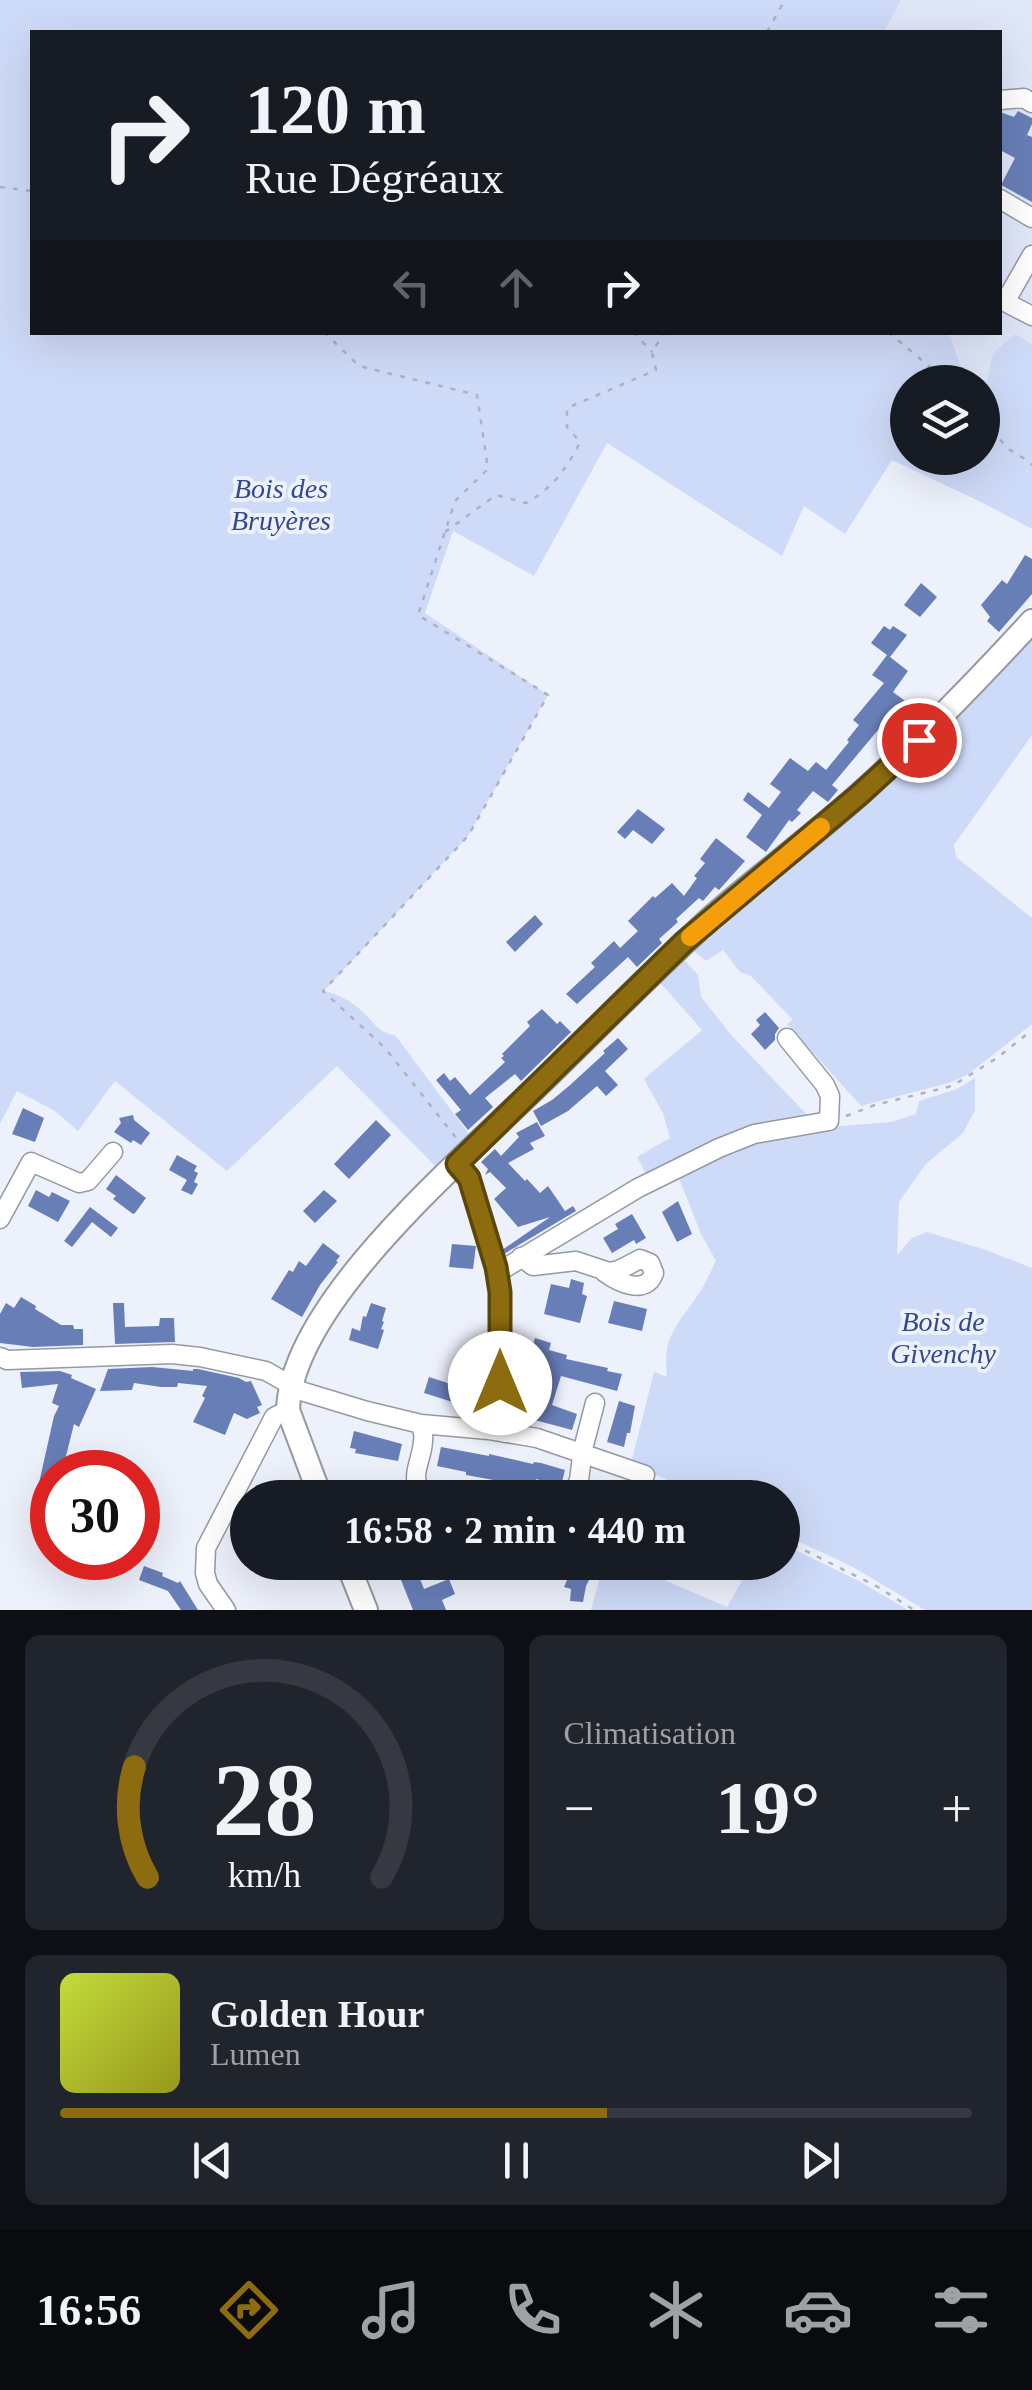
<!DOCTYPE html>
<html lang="fr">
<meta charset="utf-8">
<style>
:root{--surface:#171b24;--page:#20242c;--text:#f1f3f6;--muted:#9ea1a6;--line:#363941;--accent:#8d6c0f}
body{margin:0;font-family:Georgia,serif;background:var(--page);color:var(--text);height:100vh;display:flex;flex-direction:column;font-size:38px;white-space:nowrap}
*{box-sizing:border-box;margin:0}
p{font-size:32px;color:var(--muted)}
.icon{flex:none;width:55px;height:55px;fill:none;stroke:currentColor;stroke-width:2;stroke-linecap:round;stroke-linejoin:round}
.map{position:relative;height:1610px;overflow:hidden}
.panel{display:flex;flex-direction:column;gap:25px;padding:25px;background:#0d0f14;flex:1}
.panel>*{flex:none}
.hud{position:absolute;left:30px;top:30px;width:972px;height:305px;border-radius:0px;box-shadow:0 10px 40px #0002;background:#171b24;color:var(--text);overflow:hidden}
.tools{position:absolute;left:890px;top:365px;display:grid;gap:20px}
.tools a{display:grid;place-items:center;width:110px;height:110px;border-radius:50%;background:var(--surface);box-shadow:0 10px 40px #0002;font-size:50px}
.speed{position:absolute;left:30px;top:1450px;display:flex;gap:20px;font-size:50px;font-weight:700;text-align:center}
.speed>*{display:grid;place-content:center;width:130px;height:130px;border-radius:50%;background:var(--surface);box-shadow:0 10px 40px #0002;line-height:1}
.speed .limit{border:15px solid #d22;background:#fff;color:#111}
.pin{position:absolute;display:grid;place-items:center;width:85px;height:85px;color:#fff;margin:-42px;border:5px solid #fff;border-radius:50%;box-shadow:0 2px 10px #0007}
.me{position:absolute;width:110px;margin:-55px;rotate:0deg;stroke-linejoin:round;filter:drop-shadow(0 0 8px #0008)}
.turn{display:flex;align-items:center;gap:35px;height:210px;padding:0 50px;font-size:45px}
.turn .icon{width:130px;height:130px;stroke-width:2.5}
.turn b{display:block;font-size:70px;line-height:85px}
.lanes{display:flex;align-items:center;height:95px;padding:0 50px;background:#0003;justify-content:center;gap:50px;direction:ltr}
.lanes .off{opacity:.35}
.big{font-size:75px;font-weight:800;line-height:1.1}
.panel .tile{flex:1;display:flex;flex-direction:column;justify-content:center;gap:15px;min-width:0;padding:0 35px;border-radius:15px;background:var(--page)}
.panel .dial{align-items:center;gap:0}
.dial svg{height:260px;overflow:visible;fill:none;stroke:var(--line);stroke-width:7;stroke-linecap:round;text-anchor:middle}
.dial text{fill:var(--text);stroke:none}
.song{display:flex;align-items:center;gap:30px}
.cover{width:120px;height:120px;border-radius:15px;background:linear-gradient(135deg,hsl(70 70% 55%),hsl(60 70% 35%))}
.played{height:10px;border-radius:5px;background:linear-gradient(90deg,var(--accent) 60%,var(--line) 60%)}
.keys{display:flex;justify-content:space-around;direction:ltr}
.heat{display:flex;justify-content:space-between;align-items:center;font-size:55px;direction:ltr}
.panel .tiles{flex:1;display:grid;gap:25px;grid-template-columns:1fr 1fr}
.tile:last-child{grid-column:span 2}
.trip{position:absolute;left:230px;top:1480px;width:570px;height:100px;border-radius:50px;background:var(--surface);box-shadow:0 10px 40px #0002;font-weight:800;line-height:100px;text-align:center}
.tabs{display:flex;height:160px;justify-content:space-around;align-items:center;background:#090b0e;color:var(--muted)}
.tabs .icon{width:70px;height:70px}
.tabs .selected{color:var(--accent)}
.tabs b{font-size:45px;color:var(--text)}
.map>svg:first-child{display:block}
.built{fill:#dfe7f9}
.green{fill:#cedbf8;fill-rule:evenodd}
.building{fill:#687eb7}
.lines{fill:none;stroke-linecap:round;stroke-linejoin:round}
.minor-casing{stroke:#9499a2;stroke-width:21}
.major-casing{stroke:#9499a2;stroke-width:26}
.path{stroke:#aeb2bb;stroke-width:2.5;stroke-dasharray:5 8;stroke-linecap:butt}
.minor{stroke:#fff;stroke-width:18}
.major{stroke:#fff;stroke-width:22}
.route-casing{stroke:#5c460a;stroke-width:25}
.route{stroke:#8d6c0f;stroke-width:18}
.slow{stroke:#f59e0b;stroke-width:18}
.labels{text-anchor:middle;stroke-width:8;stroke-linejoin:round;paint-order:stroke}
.park-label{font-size:28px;font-style:italic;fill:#314990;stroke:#edf1fc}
</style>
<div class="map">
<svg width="1032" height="1610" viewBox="0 0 1032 1610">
<rect width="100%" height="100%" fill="#edf1fc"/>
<path class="built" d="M 901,0 L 1032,0 L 1032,344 L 1015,334 L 993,353 L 986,385 L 961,367 L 951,337 L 942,333 L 1000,332 L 1000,32 L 884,32 Z"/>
<path class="green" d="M 0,0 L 901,0 L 884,32 L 32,32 L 32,332 L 942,333 L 951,337 L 961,367 L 986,385 L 993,353 L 1015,334 L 1032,344 L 1032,529 L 981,502 L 892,460 L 845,534 L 804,506 L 782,556 L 607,443 L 534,576 L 453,531 L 425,613 L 548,695 L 468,836 L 324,991 C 338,994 351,1001 362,1011 C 373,1021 379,1034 395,1035 L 469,1134 L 437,1168 L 337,1066 L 227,1171 L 115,1081 L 78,1131 L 55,1111 L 17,1091 L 0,1124 ZM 908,382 L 982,382 L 982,458 L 908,458 Z
M 1032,638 L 1032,735 L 954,845 L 956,857 L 1032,918 L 1032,1024 L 970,1073 L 952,1082 L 861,1106 L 787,1024 L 793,1020 L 751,976 L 740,972 L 723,950 L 706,961 L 689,947 L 973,699 Z
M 680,955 L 698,975 L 701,997 L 733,1037 L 812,1120 L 804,1133 L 826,1132 L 840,1126 L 891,1122 L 916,1114 L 919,1101 L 957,1089 L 975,1078 L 975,1110 L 963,1133 L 925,1165 L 899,1202 L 897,1255 L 912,1238 L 927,1232 L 983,1249 L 1032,1268 L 1032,1610 L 925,1610 L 853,1567 L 783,1534 L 782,1498 L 704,1497 L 631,1463 L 654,1372 L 667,1377 C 662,1332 680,1324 701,1290 C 707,1280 711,1270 716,1261 L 701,1234 L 677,1173 L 653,1186 L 637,1157 L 670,1138 L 663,1113 L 644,1079 L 702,1030 L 656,978 Z
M 783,1544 L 859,1581 L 908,1610 L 591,1610 L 604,1562 L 625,1563 L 727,1607 L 752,1563 L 782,1562 Z"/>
<path class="building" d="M 1018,111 L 1032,118 L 1032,124 L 1027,135 L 1032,137 L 1032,202 L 1001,185 L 1015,158 L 1000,150 L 1000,112 L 1014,117 Z
M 1025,555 L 1032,559 L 1032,594 L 999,632 L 987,621 L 990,617 L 981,605 L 1002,580 L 1007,584 Z
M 921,583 L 937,597 L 920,617 L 904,605 Z
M 884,626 L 890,630 L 893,626 L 907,635 L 890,657 L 908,671 L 893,692 L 916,709 L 907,719 L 904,716 L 897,726 L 888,718 L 832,785 L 838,790 L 828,802 L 813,791 L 797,810 L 801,813 L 792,822 L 789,820 L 766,852 L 746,837 L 762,815 L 743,800 L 748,792 L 769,808 L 781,792 L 770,784 L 790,758 L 808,771 L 816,762 L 826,770 L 849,742 L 847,740 L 859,725 L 853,720 L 884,683 L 872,675 L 887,655 L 871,643 Z
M 638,809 L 665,829 L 652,844 L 633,830 L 625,839 L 617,832 Z
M 716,838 L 745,861 L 719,890 L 715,887 L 703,901 L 699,898 L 676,919 L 678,922 L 659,939 L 662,943 L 637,967 L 628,957 L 577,1004 L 566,994 L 595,967 L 591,963 L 614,941 L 620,948 L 638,931 L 628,921 L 653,896 L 655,898 L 672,883 L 684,896 L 697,878 L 694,876 L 705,863 L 700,859 Z
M 535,915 L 543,924 L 515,952 L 506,942 Z
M 542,1009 L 557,1024 L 560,1021 L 571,1032 L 521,1081 L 515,1074 L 485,1098 L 493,1107 L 468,1130 L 455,1114 L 461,1110 L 436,1080 L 444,1073 L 450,1081 L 455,1077 L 470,1095 L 505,1062 L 501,1058 L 504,1056 L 502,1054 L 530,1026 L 527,1022 Z
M 765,1012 L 779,1028 L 775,1034 L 775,1040 L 765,1050 L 751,1034 L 760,1025 L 756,1020 Z
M 618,1038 L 628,1049 L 605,1071 L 618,1085 L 606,1096 L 597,1086 L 568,1111 L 541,1126 L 533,1111 L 552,1100 L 569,1086 L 605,1053 L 603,1051 Z
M 23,1108 L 44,1118 L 35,1142 L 12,1134 Z
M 133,1115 L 134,1120 L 150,1133 L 141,1145 L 133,1140 L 131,1143 L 114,1132 L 121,1123 L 119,1118 Z
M 376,1120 L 391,1135 L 349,1179 L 334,1164 Z
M 537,1122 L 545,1136 L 530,1143 L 534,1149 L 508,1163 L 525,1181 L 527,1179 L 540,1193 L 548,1186 L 565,1211 L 573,1206 L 576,1211 L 504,1254 L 502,1250 L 550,1217 L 518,1227 L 494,1199 L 506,1188 L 490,1172 L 485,1175 L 488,1169 L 481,1162 L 495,1149 L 501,1156 L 519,1137 L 516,1133 Z
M 177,1155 L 197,1166 L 194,1171 L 198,1173 L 194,1182 L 198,1184 L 192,1195 L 181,1190 L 187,1180 L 169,1170 Z
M 116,1175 L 146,1198 L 135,1213 L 133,1214 L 113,1199 L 116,1196 L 106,1189 Z
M 36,1190 L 49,1197 L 52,1192 L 70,1201 L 58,1222 L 28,1206 Z
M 324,1190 L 337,1201 L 315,1223 L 303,1211 Z
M 678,1201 L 692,1234 L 677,1242 L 662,1212 Z
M 90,1207 L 118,1228 L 111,1237 L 92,1222 L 72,1247 L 64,1241 Z
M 632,1214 L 646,1238 L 636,1244 L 634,1240 L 612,1253 L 603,1238 L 618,1229 L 615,1224 Z
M 323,1243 L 340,1256 L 336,1261 L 338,1262 L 320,1285 L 302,1317 L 271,1299 L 289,1270 L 293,1272 L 299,1261 L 306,1266 Z
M 452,1244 L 476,1246 L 473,1269 L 449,1267 Z
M 571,1279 L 584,1283 L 582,1294 L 587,1296 L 580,1323 L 544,1314 L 551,1284 L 569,1288 Z
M 21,1297 L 36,1306 L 35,1309 L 61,1325 L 73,1325 L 74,1329 L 83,1329 L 83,1345 L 33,1347 L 0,1343 L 0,1314 L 6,1303 L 14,1308 Z
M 614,1301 L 647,1309 L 642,1331 L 608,1323 Z
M 113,1303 L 124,1303 L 125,1327 L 159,1326 L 160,1318 L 174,1318 L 175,1342 L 115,1344 Z
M 371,1303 L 386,1308 L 382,1321 L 384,1322 L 381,1329 L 384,1330 L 378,1349 L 349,1340 L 352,1328 L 360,1331 L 363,1316 L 366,1317 Z
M 535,1338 L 551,1343 L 549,1350 L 567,1355 L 566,1359 L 608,1368 L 607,1371 L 622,1374 L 617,1391 L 561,1376 L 552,1405 L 577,1414 L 572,1430 L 531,1419 L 538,1392 L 518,1387 L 524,1368 L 526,1368 Z
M 152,1367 L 193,1371 L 193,1369 L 198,1369 L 239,1378 L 246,1382 L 251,1381 L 262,1405 L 257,1407 L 260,1413 L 247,1419 L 234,1413 L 225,1435 L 193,1422 L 205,1398 L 202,1396 L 207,1386 L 178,1383 L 177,1387 L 161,1387 L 134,1383 L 132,1390 L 100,1391 L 108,1369 Z
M 60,1371 L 72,1375 L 71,1378 L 96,1389 L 79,1427 L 74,1424 L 62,1472 L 52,1472 L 52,1487 L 39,1483 L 54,1416 L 59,1406 L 52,1403 L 58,1384 L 22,1388 L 20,1372 Z
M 429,1377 L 460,1387 L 461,1378 L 480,1380 L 478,1412 L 459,1411 L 459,1404 L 424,1393 Z
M 619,1401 L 635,1406 L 630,1433 L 627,1433 L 624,1447 L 607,1442 Z
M 354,1431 L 402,1444 L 398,1461 L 355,1453 L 356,1449 L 350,1448 Z
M 441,1447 L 489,1456 L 489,1454 L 533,1464 L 534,1462 L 541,1463 L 565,1470 L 561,1486 L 536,1479 L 534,1485 L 521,1481 L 521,1485 L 466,1475 L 466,1472 L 437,1466 Z
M 575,1562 L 589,1562 L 589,1568 L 594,1570 L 586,1586 L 583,1602 L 570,1601 L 571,1589 L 564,1587 Z
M 414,1564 L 424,1589 L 449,1579 L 455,1594 L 442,1600 L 446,1610 L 413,1610 L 397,1570 Z
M 144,1566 L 163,1573 L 162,1576 L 178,1583 L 180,1581 L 198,1610 L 181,1610 L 168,1591 L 139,1580 Z"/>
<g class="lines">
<g class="minor-casing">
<path id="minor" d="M 1000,100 L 1024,98 L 1032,103
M 1000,199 L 1032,218
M 1032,255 L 1005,302 L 1032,316
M 457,1163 L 469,1178 L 499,1283 L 499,1363 L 505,1433
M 0,1219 L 31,1162 L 79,1183 L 88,1181 L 113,1152
M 521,1257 L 533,1266 L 576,1261 L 609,1272 L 619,1270 L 640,1259 L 650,1263 L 654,1273 C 646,1296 619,1283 604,1272
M 496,1267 L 505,1268 L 638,1188 L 719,1148 L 754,1134 L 829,1121 L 830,1096 L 825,1085 L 787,1038
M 0,1357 L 7,1360 L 172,1354 L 200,1357 L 266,1371 L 301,1391 L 367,1411 L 421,1424 L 489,1430 L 537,1438 L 645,1475
M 421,1424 C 422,1428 424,1437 423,1441 C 422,1464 405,1479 428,1498
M 571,1498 L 579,1480 L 583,1449 L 595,1403
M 226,1610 L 208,1584 L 205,1573 L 206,1548 L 274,1417 L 288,1410"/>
</g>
<g class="major-casing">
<path id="major" d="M 321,1498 L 288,1410 C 291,1306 454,1167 526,1097 C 588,1038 647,976 711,918 C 760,875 813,836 862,792 C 922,738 977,681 1032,621
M 347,1562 L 366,1610"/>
</g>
<path class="path" d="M 767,32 L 785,0
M 0,187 L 32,191
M 324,332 L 359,366 L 477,395 L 488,469 L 455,501 L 418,615 L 548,695 L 468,836 L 323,991 L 385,1048 L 457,1139
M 633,332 L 652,352
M 888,332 L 948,382
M 982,421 L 1010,450 L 1025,459 L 1032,465
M 445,532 L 496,495 L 526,503 C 551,490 568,467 580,442 L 567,427 L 567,408 L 656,370 L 652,352 L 665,332
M 846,1116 L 875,1105 L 952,1086 L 997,1058 L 1032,1030
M 661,1483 L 691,1498
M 782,1539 L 878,1587 L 914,1610"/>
<use href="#minor" class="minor"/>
<use href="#major" class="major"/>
</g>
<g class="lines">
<g class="route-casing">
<path id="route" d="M 500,1383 L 500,1292 L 496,1267 L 469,1178 L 457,1164 L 684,942 L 859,795 L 919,740"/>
</g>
<use href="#route" class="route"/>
<path class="slow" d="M 690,937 L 821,827"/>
</g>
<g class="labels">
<g class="park-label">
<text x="281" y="498">Bois des<tspan x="281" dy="32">Bruyères</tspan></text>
<text x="943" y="1331">Bois de<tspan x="943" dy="32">Givenchy</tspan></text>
</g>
</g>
</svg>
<div class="tools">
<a><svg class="icon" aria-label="layers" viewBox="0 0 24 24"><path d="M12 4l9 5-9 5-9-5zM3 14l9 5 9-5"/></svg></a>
</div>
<div class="speed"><div class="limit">30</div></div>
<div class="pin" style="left:919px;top:740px;background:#d93025"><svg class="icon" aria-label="arrive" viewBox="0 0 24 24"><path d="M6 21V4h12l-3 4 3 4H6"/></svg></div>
<svg class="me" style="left:500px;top:1383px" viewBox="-20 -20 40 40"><circle r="19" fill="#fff"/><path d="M0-13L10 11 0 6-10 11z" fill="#8d6c0f"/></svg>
<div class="trip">16:58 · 2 min · 440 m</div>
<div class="hud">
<div class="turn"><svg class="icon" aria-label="right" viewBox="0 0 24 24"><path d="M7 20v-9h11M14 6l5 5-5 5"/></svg><div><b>120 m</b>Rue Dégréaux</div></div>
<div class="lanes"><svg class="icon off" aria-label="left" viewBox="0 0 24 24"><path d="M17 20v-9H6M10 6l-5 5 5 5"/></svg><svg class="icon off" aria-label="ahead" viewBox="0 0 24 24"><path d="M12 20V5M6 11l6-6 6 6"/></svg><svg class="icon" aria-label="right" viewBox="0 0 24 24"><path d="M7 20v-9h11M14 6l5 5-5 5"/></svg></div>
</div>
</div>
<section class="panel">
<div class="tiles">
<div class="tile dial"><svg viewBox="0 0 100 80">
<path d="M14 69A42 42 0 1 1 86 69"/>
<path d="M14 69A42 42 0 0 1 10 35" stroke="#8d6c0f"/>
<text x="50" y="56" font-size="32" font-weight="700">28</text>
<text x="50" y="72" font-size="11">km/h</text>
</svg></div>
<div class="tile"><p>Climatisation</p>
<div class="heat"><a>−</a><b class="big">19°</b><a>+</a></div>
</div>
<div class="tile">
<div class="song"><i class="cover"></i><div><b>Golden Hour</b><p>Lumen</p></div></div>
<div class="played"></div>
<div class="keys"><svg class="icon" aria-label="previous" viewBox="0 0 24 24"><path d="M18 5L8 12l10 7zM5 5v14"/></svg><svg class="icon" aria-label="pause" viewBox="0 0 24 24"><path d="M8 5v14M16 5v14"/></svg><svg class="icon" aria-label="next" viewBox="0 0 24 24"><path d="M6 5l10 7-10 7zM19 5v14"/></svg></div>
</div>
</div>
</section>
<nav class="tabs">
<b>16:56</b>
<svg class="icon selected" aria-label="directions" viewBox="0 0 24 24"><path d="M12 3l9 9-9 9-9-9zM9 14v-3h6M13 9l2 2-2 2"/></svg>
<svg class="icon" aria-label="music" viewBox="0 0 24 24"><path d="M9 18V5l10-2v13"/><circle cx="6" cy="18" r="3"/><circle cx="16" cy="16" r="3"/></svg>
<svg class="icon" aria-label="phone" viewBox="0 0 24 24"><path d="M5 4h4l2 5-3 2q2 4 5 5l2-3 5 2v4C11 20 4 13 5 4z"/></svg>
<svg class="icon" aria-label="climate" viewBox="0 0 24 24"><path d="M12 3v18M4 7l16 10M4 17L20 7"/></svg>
<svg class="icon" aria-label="car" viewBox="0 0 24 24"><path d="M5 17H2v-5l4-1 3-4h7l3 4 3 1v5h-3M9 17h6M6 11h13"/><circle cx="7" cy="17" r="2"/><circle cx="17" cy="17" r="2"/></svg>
<svg class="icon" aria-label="filters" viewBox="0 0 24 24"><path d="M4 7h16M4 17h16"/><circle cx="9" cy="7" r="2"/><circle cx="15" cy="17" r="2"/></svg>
</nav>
